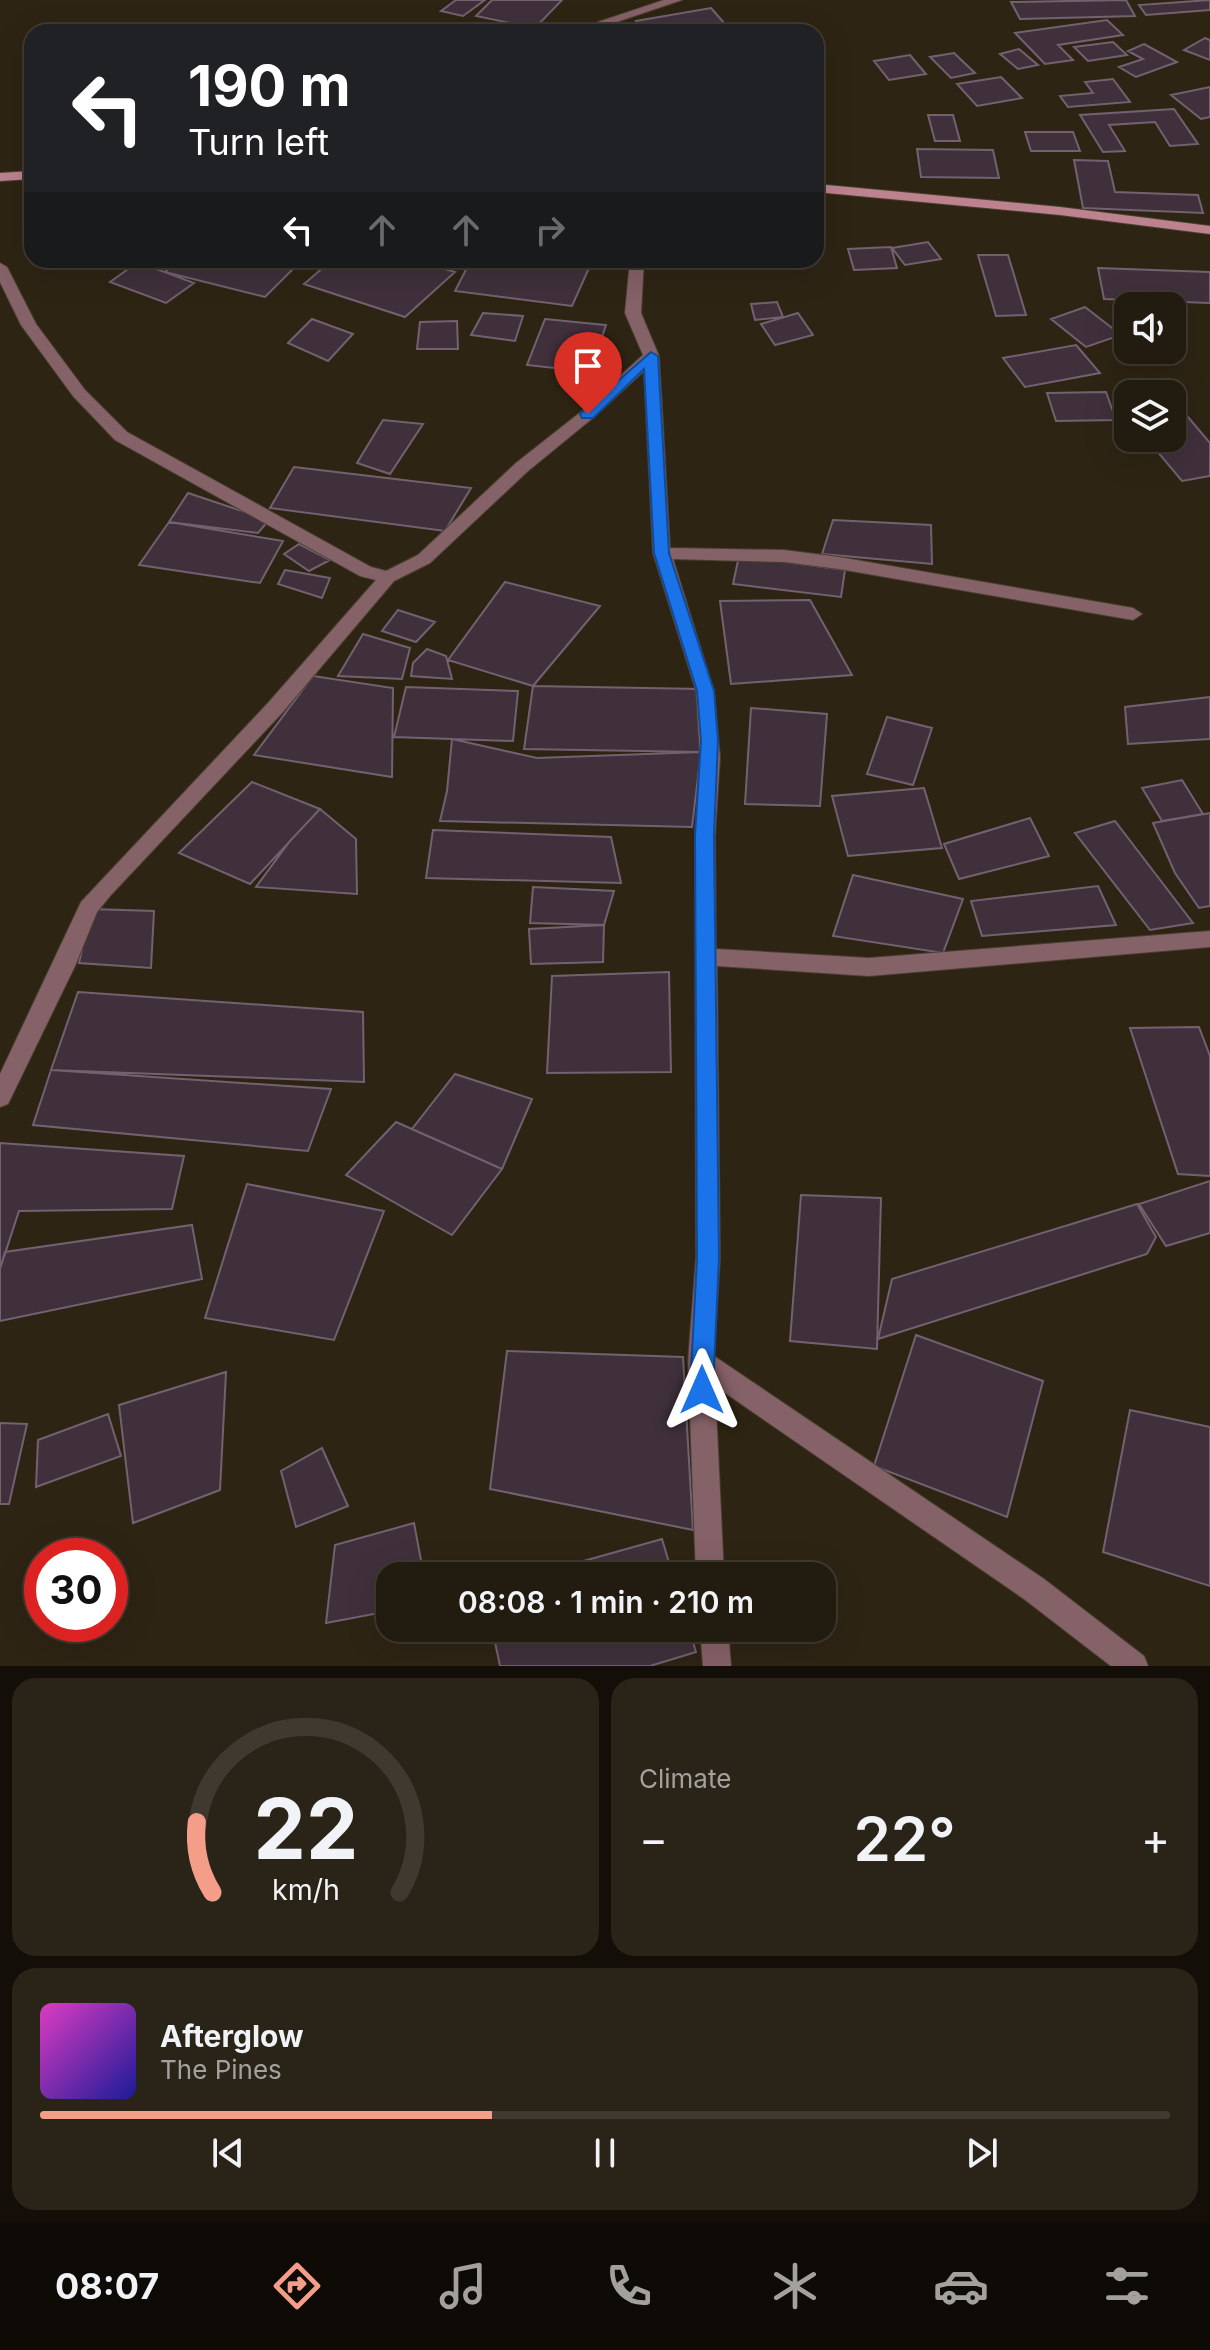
<!DOCTYPE html>
<meta charset="utf-8">
<style>
:root{--surface:#221b0f;--page:#2a2418;--text:#f1f3f6;--muted:#a2a19e;--line:#3f392f;--accent:#f49e8a}
body{margin:0;font-family:Inter,sans-serif;background:var(--page);color:var(--text);height:100vh;display:flex;flex-direction:column;font-size:30px;white-space:nowrap}
*{box-sizing:border-box;margin:0}
p{font-size:26px;color:var(--muted)}
.icon{flex:none;width:44px;height:44px;fill:none;stroke:currentColor;stroke-width:2;stroke-linecap:round;stroke-linejoin:round}
.map{position:relative;height:1666px;overflow:hidden}
.drawer{display:flex;flex-direction:column;gap:12px;padding:12px;background:#130f08;flex:1}
.drawer>*{flex:none}
.guide{position:absolute;left:24px;top:24px;width:800px;height:244px;border-radius:24px;box-shadow:0 8px 32px #0002,0 0 0 2px var(--line);background:#202124;color:#fff;overflow:hidden}
.buttons{position:absolute;left:1114px;top:292px;display:grid;gap:16px}
.buttons a{display:grid;place-items:center;width:72px;height:72px;border-radius:16px;background:var(--surface);box-shadow:0 8px 32px #0002,0 0 0 2px var(--line);font-size:40px}
.speed{position:absolute;left:24px;top:1538px;display:flex;gap:16px;font-size:40px;font-weight:700;text-align:center}
.speed>*{display:grid;place-content:center;width:104px;height:104px;border-radius:50%;background:var(--surface);box-shadow:0 8px 32px #0002,0 0 0 2px var(--line);line-height:1}
.speed .limit{border:12px solid #d22;background:#fff;color:#111}
.pin{position:absolute;display:grid;place-items:center;width:68px;height:68px;color:#fff;margin:-82px -34px;border-radius:50% 50% 50% 0;rotate:-45deg;box-shadow:0 0 8px #0007}
.pin .icon{rotate:45deg}
.me{position:absolute;width:88px;margin:-44px;rotate:0deg;stroke-linejoin:round;filter:drop-shadow(0 0 6px #0008)}
.turn{display:flex;align-items:center;gap:28px;height:168px;padding:0 32px;font-size:36px}
.turn .icon{width:104px;height:104px;stroke-width:2.5}
.turn b{display:block;font-size:56px;line-height:68px}
.lanes{display:flex;align-items:center;height:76px;padding:0 32px;background:#0003;justify-content:center;gap:40px;direction:ltr}
.lanes .off{opacity:.35}
.big{font-size:60px;font-weight:600;line-height:1.1}
.drawer .tile{flex:1;display:flex;flex-direction:column;justify-content:center;gap:12px;min-width:0;padding:0 28px;border-radius:24px;background:var(--page)}
.drawer .dial{align-items:center;gap:0}
.dial svg{height:208px;overflow:visible;fill:none;stroke:var(--line);stroke-width:7;stroke-linecap:round;text-anchor:middle}
.dial text{fill:var(--text);stroke:none}
.song{display:flex;align-items:center;gap:24px}
.cover{width:96px;height:96px;border-radius:12px;background:linear-gradient(135deg,hsl(310 70% 55%),hsl(240 70% 35%))}
.played{height:8px;border-radius:4px;background:linear-gradient(90deg,var(--accent) 40%,var(--line) 40%)}
.keys{display:flex;justify-content:space-around;direction:ltr}
.heat{display:flex;justify-content:space-between;align-items:center;font-size:44px;direction:ltr}
.drawer .tiles{flex:1;display:grid;gap:12px;grid-template-columns:1fr 1fr}
.tile:last-child{grid-column:span 2}
.trip{position:absolute;left:376px;top:1562px;width:460px;height:80px;border-radius:24px;background:var(--surface);box-shadow:0 8px 32px #0002,0 0 0 2px var(--line);font-weight:600;line-height:80px;text-align:center}
.tabs{display:flex;height:128px;justify-content:space-around;align-items:center;background:#0e0b06;color:var(--muted)}
.tabs .icon{width:56px;height:56px}
.tabs .on{color:var(--accent)}
.tabs b{font-size:36px;color:var(--text)}
.map>svg:first-child{display:block}
.building{fill:#3f303c;stroke:#73616f;stroke-width:2}
.lines{fill:none;stroke-linecap:round;stroke-linejoin:round}
.minor-casing{stroke:#4a4031;stroke-width:2}
.secondary-casing{stroke:#4a4031;stroke-width:2}
.minor{fill:#856168;fill-rule:evenodd}
.secondary{fill:#bc838e;fill-rule:evenodd}
.route{fill:#1a73e8;stroke:#114b97;stroke-width:2}
</style>
<div class="map">
<svg width="1210" height="1666" viewBox="0 0 1210 1666">
<rect width="100%" height="100%" fill="#2e2414"/>
<path class="building" d="M 456,0 L 485,0 L 463,16 L 441,11 Z
M 492,0 L 562,0 L 535,28 L 476,16 Z
M 1126,0 L 1135,16 L 1020,19 L 1011,2 Z
M 1210,0 L 1210,10 L 1146,15 L 1139,5 Z
M 711,8 L 732,32 L 646,32 L 636,21 Z
M 1107,20 L 1123,35 L 1058,45 L 1073,60 L 1045,64 L 1015,33 Z
M 1205,38 L 1210,40 L 1210,60 L 1184,50 Z
M 1113,42 L 1127,55 L 1088,61 L 1074,47 Z
M 1144,44 L 1177,62 L 1136,77 L 1119,67 L 1143,59 L 1128,51 Z
M 1019,49 L 1038,65 L 1018,69 L 1000,54 Z
M 954,53 L 975,73 L 951,78 L 930,57 Z
M 910,55 L 926,74 L 889,80 L 874,61 Z
M 1001,77 L 1022,98 L 977,106 L 957,84 Z
M 1113,79 L 1130,102 L 1068,107 L 1060,96 L 1093,93 L 1085,82 Z
M 1210,87 L 1210,117 L 1201,119 L 1171,95 Z
M 1174,109 L 1198,144 L 1170,146 L 1155,122 L 1109,125 L 1125,151 L 1103,152 L 1080,115 Z
M 928,115 L 953,115 L 960,141 L 935,141 Z
M 1025,132 L 1073,132 L 1080,151 L 1031,151 Z
M 917,149 L 993,150 L 999,178 L 921,177 Z
M 1074,160 L 1108,161 L 1115,192 L 1198,195 L 1203,213 L 1083,208 Z
M 928,242 L 941,259 L 905,265 L 892,248 Z
M 891,247 L 897,268 L 854,270 L 848,249 Z
M 978,255 L 1008,255 L 1026,315 L 996,316 Z
M 178,260 L 262,260 L 294,268 L 265,297 L 165,272 Z
M 332,260 L 415,260 L 455,272 L 405,317 L 304,284 Z
M 471,260 L 528,260 L 589,268 L 572,306 L 455,291 Z
M 669,260 L 721,260 L 719,267 Z
M 138,262 L 194,283 L 166,303 L 110,282 Z
M 1098,268 L 1210,272 L 1210,303 L 1104,299 Z
M 777,302 L 783,317 L 755,320 L 751,304 Z
M 1085,307 L 1121,335 L 1086,347 L 1051,319 Z
M 483,313 L 523,316 L 515,341 L 471,335 Z
M 798,313 L 813,335 L 775,345 L 761,324 Z
M 312,319 L 353,334 L 328,361 L 288,343 Z
M 545,319 L 606,325 L 590,372 L 527,365 Z
M 457,321 L 458,349 L 417,349 L 420,322 Z
M 1076,345 L 1100,373 L 1025,387 L 1003,358 Z
M 1106,392 L 1116,420 L 1056,421 L 1047,393 Z
M 1188,417 L 1210,443 L 1210,476 L 1182,481 L 1146,438 L 1172,438 L 1172,421 Z
M 383,420 L 423,424 L 390,474 L 357,463 Z
M 294,467 L 471,488 L 445,531 L 270,508 Z
M 188,493 L 269,520 L 258,533 L 169,522 Z
M 833,520 L 931,525 L 932,564 L 822,554 Z
M 169,522 L 283,541 L 260,583 L 139,565 Z
M 299,544 L 330,560 L 309,571 L 284,554 Z
M 739,556 L 845,570 L 841,597 L 733,584 Z
M 285,570 L 330,578 L 322,598 L 278,584 Z
M 505,582 L 600,606 L 533,686 L 448,660 Z
M 810,600 L 852,675 L 731,684 L 720,601 Z
M 398,610 L 435,622 L 416,642 L 382,631 Z
M 363,634 L 410,648 L 402,679 L 338,676 Z
M 427,649 L 446,656 L 452,679 L 411,676 L 413,663 Z
M 313,676 L 393,688 L 392,777 L 254,755 Z
M 533,686 L 701,689 L 701,752 L 524,749 Z
M 406,687 L 518,691 L 513,741 L 394,737 Z
M 1210,697 L 1210,739 L 1128,744 L 1125,707 Z
M 751,708 L 827,714 L 820,806 L 745,804 Z
M 887,717 L 932,728 L 913,785 L 867,774 Z
M 452,739 L 537,758 L 701,752 L 692,827 L 440,821 L 447,791 Z
M 1182,780 L 1203,814 L 1162,821 L 1142,788 Z
M 252,782 L 320,809 L 250,884 L 179,853 Z
M 924,788 L 942,848 L 848,856 L 832,796 Z
M 320,809 L 356,839 L 357,894 L 256,887 L 290,841 Z
M 1210,813 L 1210,906 L 1199,908 L 1175,873 L 1153,823 Z
M 1030,818 L 1049,856 L 959,879 L 944,844 Z
M 1115,821 L 1193,923 L 1150,930 L 1075,833 Z
M 433,830 L 611,837 L 621,883 L 426,878 Z
M 853,875 L 963,899 L 943,953 L 833,936 Z
M 1098,886 L 1116,925 L 982,936 L 971,901 Z
M 533,887 L 614,891 L 604,925 L 530,923 Z
M 91,909 L 154,911 L 151,968 L 79,963 Z
M 604,925 L 603,962 L 531,964 L 529,929 Z
M 669,972 L 671,1072 L 547,1073 L 552,976 Z
M 78,992 L 363,1012 L 364,1082 L 51,1070 Z
M 1199,1027 L 1210,1056 L 1210,1176 L 1178,1174 L 1130,1028 Z
M 51,1070 L 331,1089 L 308,1151 L 33,1125 Z
M 455,1074 L 532,1099 L 502,1169 L 412,1129 Z
M 396,1122 L 502,1169 L 452,1235 L 346,1175 Z
M 0,1143 L 184,1156 L 172,1209 L 19,1211 L 0,1269 Z
M 1210,1181 L 1210,1233 L 1166,1246 L 1139,1204 Z
M 247,1184 L 384,1211 L 334,1340 L 205,1318 Z
M 801,1195 L 881,1198 L 877,1349 L 790,1341 Z
M 1137,1204 L 1156,1237 L 1147,1254 L 878,1339 L 892,1279 Z
M 192,1225 L 202,1279 L 0,1321 L 0,1269 L 5,1252 Z
M 916,1335 L 1043,1381 L 1007,1517 L 874,1466 Z
M 507,1351 L 683,1357 L 693,1530 L 490,1489 Z
M 226,1372 L 220,1490 L 133,1523 L 119,1405 Z
M 1130,1410 L 1210,1427 L 1210,1586 L 1103,1552 Z
M 108,1414 L 121,1456 L 36,1487 L 38,1440 Z
M 0,1423 L 27,1424 L 9,1504 L 0,1504 Z
M 322,1448 L 348,1506 L 296,1527 L 281,1471 Z
M 414,1523 L 424,1576 L 390,1576 L 390,1611 L 326,1623 L 335,1545 Z
M 662,1539 L 673,1576 L 530,1576 Z
M 492,1628 L 689,1628 L 696,1652 L 650,1666 L 500,1666 Z"/>
<g class="lines">
<g class="minor-casing">
<path id="minor" d="M 664,0 L 682,0 L 587,32 L 568,32 Z
M 630,260 L 644,260 L 641,313 L 659,356 L 670,548 L 784,550 L 839,557 L 1133,608 L 1142,614 L 1133,620 L 839,569 L 784,562 L 673,559 L 714,691 L 720,757 L 715,836 L 716,949 L 869,958 L 1210,931 L 1210,947 L 869,976 L 717,966 L 720,1258 L 714,1356 L 1044,1579 L 1144,1656 L 1148,1666 L 1111,1666 L 1024,1599 L 715,1386 L 724,1576 L 696,1576 L 688,1362 L 696,1258 L 695,836 L 700,757 L 696,691 L 653,553 L 644,371 L 594,417 L 528,471 L 430,563 L 394,581 L 282,713 L 110,896 L 97,912 L 75,966 L 8,1104 L 0,1107 L 0,1074 L 81,902 L 268,703 L 376,580 L 360,576 L 115,440 L 73,396 L 21,325 L 0,282 L 0,263 L 7,267 L 36,324 L 85,390 L 127,432 L 371,567 L 386,571 L 418,555 L 516,463 L 582,411 L 643,355 L 625,313 Z
M 700,1628 L 728,1628 L 731,1666 L 703,1666 Z"/>
</g>
<g class="secondary-casing">
<path id="secondary" d="M 32,171 L 32,179 L 0,181 L 0,173 Z
M 816,184 L 1060,207 L 1210,226 L 1210,234 L 1060,215 L 816,192 Z"/>
</g>
<use href="#minor" class="minor"/>
<use href="#secondary" class="secondary"/>
</g>
<path class="route" d="M 651,352 L 658,356 L 669,553 L 714,691 L 718,740 L 714,836 L 719,1258 L 713,1390 L 710,1398 L 702,1401 L 693,1398 L 690,1390 L 697,1258 L 695,836 L 701,740 L 697,691 L 654,553 L 644,369 L 593,418 L 582,418 L 580,414 Z"/>
</svg>
<div class="buttons">
<a><svg class="icon" aria-label="sound" viewBox="0 0 24 24"><path d="M4 9h4l5-4v14l-5-4H4zM17 9q2 3 0 6"/></svg></a>
<a><svg class="icon" aria-label="layers" viewBox="0 0 24 24"><path d="M12 4l9 5-9 5-9-5zM3 14l9 5 9-5"/></svg></a>
</div>
<div class="speed"><div class="limit">30</div></div>
<div class="pin" style="left:588px;top:414px;background:#d93025"><svg class="icon" aria-label="arrive" viewBox="0 0 24 24"><path d="M6 21V4h12l-3 4 3 4H6"/></svg></div>
<svg class="me" style="left:702px;top:1390px" viewBox="-20 -20 40 40"><path d="M0-17L14 15 0 8-14 15z" fill="#1a73e8" stroke="#fff" stroke-width="4"/></svg>
<div class="trip">08:08 · 1 min · 210 m</div>
<div class="guide">
<div class="turn"><svg class="icon" aria-label="left" viewBox="0 0 24 24"><path d="M17 20v-9H6M10 6l-5 5 5 5"/></svg><div><b>190 m</b>Turn left</div></div>
<div class="lanes"><svg class="icon" aria-label="left" viewBox="0 0 24 24"><path d="M17 20v-9H6M10 6l-5 5 5 5"/></svg><svg class="icon off" aria-label="ahead" viewBox="0 0 24 24"><path d="M12 20V5M6 11l6-6 6 6"/></svg><svg class="icon off" aria-label="ahead" viewBox="0 0 24 24"><path d="M12 20V5M6 11l6-6 6 6"/></svg><svg class="icon off" aria-label="right" viewBox="0 0 24 24"><path d="M7 20v-9h11M14 6l5 5-5 5"/></svg></div>
</div>
</div>
<section class="drawer">
<div class="tiles">
<div class="tile dial"><svg viewBox="0 0 100 80">
<path d="M14 69A42 42 0 1 1 86 69"/>
<path d="M14 69A42 42 0 0 1 8 42" stroke="#f49e8a"/>
<text x="50" y="56" font-size="32" font-weight="700">22</text>
<text x="50" y="72" font-size="11">km/h</text>
</svg></div>
<div class="tile"><p>Climate</p>
<div class="heat"><a>−</a><b class="big">22°</b><a>+</a></div>
</div>
<div class="tile">
<div class="song"><i class="cover"></i><div><b>Afterglow</b><p>The Pines</p></div></div>
<div class="played"></div>
<div class="keys"><svg class="icon" aria-label="previous" viewBox="0 0 24 24"><path d="M18 5L8 12l10 7zM5 5v14"/></svg><svg class="icon" aria-label="pause" viewBox="0 0 24 24"><path d="M8 5v14M16 5v14"/></svg><svg class="icon" aria-label="next" viewBox="0 0 24 24"><path d="M6 5l10 7-10 7zM19 5v14"/></svg></div>
</div>
</div>
</section>
<nav class="tabs">
<b>08:07</b>
<svg class="icon on" aria-label="directions" viewBox="0 0 24 24"><path d="M12 3l9 9-9 9-9-9zM9 14v-3h6M13 9l2 2-2 2"/></svg>
<svg class="icon" aria-label="music" viewBox="0 0 24 24"><path d="M9 18V5l10-2v13"/><circle cx="6" cy="18" r="3"/><circle cx="16" cy="16" r="3"/></svg>
<svg class="icon" aria-label="phone" viewBox="0 0 24 24"><path d="M5 4h4l2 5-3 2q2 4 5 5l2-3 5 2v4C11 20 4 13 5 4z"/></svg>
<svg class="icon" aria-label="climate" viewBox="0 0 24 24"><path d="M12 3v18M4 7l16 10M4 17L20 7"/></svg>
<svg class="icon" aria-label="car" viewBox="0 0 24 24"><path d="M5 17H2v-5l4-1 3-4h7l3 4 3 1v5h-3M9 17h6M6 11h13"/><circle cx="7" cy="17" r="2"/><circle cx="17" cy="17" r="2"/></svg>
<svg class="icon" aria-label="filters" viewBox="0 0 24 24"><path d="M4 7h16M4 17h16"/><circle cx="9" cy="7" r="2"/><circle cx="15" cy="17" r="2"/></svg>
</nav>
